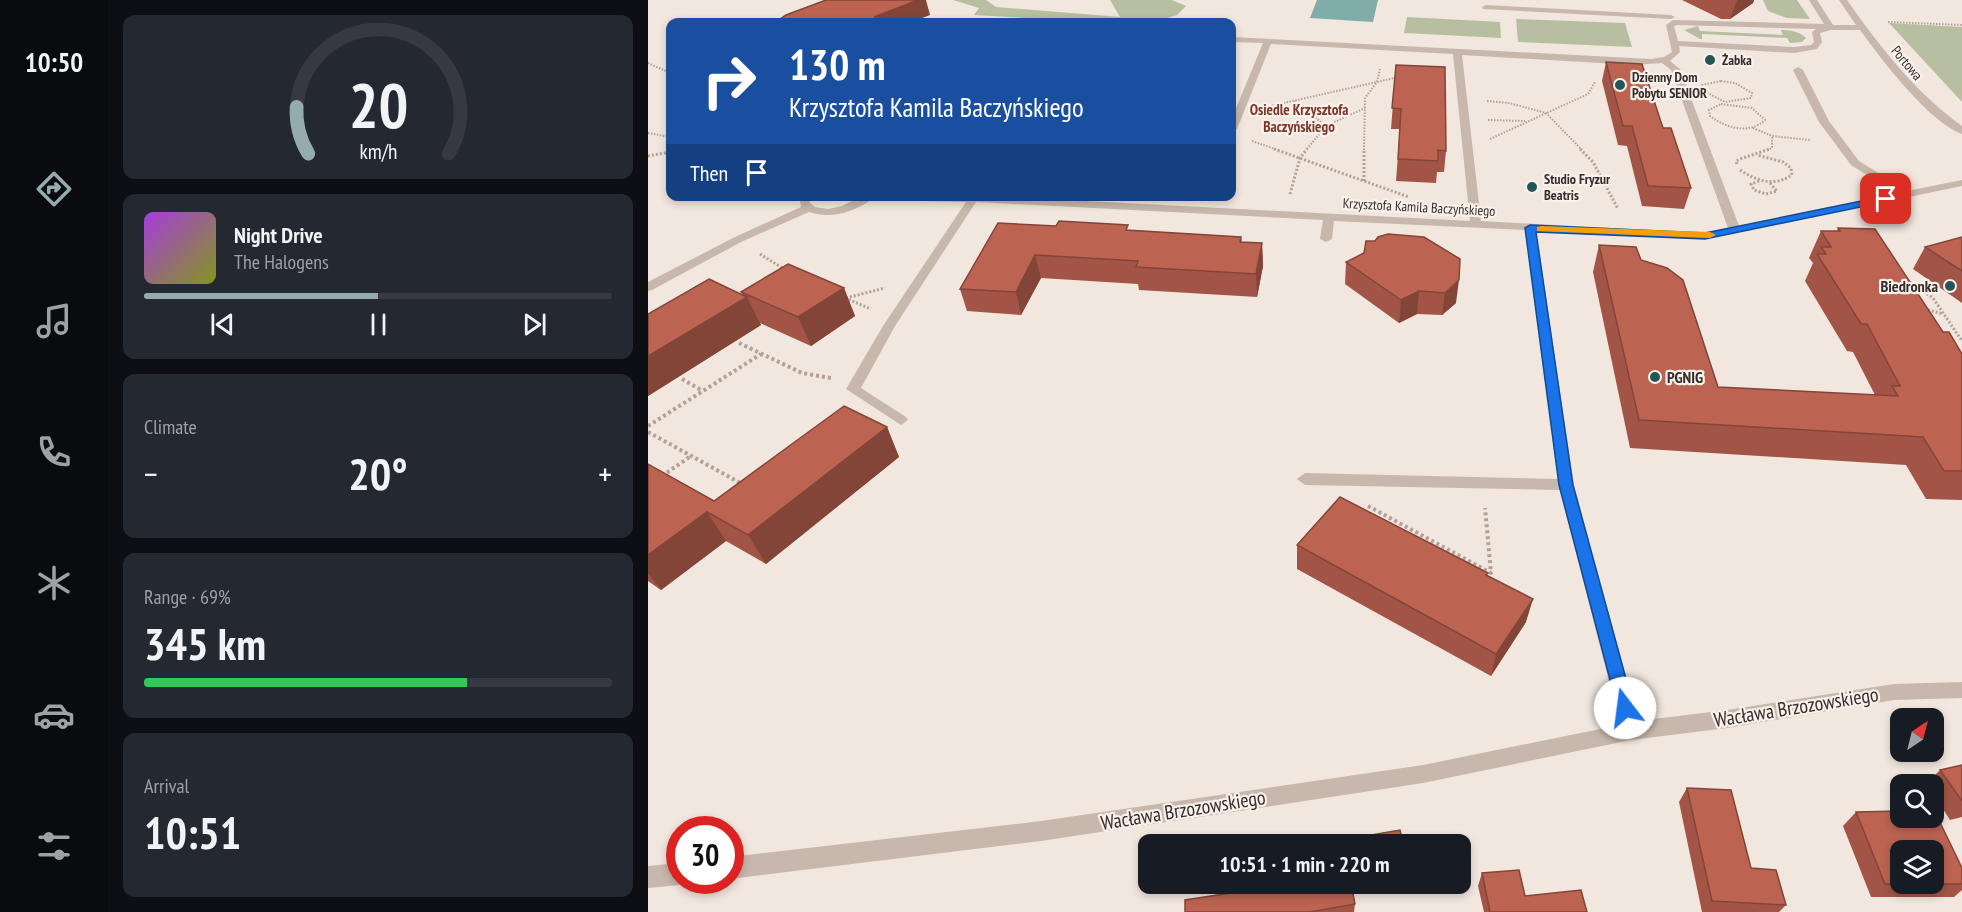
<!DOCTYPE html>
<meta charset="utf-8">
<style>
:root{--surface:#171b24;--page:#242831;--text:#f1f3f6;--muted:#9ea1a6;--line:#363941;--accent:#94acae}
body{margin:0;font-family:"PT Sans Narrow",sans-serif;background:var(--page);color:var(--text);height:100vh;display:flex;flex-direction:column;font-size:22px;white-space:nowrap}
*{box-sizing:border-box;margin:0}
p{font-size:20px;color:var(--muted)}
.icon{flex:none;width:33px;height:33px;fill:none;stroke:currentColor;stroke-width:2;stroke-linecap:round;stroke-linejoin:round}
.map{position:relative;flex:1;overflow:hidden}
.panel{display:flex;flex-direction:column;gap:15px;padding:15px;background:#0d0f14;width:540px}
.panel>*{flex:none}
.hud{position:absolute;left:18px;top:18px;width:570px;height:183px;border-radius:12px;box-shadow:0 3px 9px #0003;background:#1a4fa0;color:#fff;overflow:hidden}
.needle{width:39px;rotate:35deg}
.buttons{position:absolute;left:1242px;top:708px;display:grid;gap:12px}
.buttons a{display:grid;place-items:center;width:54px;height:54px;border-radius:12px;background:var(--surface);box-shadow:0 3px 9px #0003;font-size:30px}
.speed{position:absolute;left:18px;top:816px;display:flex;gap:12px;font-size:30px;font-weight:700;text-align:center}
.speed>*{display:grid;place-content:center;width:78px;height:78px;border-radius:50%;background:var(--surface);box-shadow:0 3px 9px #0003;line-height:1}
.speed .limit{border:9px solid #d22;background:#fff;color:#111}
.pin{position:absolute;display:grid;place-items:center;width:51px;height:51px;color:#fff;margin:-26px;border-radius:12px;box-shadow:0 3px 9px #0006}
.me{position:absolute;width:66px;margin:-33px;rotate:345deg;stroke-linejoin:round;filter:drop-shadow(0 0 4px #0008)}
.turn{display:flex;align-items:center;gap:21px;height:126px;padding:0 24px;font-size:27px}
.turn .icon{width:78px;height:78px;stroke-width:2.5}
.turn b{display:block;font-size:42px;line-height:51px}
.then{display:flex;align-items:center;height:57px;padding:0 24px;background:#0003;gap:12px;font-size:22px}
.big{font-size:45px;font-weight:700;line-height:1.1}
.panel .tile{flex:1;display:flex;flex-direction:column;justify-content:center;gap:9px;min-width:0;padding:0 21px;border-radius:12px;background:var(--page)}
.panel .dial{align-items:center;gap:0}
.dial svg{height:156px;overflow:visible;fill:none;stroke:var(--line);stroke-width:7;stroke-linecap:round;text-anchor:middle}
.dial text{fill:var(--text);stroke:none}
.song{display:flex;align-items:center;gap:18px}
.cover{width:72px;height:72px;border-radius:9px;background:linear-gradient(135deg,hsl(280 70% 55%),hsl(70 70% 35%))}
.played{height:6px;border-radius:3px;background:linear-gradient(90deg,var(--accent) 50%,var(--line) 50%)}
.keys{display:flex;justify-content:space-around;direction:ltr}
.heat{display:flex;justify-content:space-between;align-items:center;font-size:33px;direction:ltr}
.charge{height:9px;border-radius:4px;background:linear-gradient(90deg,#34c759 69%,var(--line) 0)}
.trip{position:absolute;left:490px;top:834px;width:333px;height:60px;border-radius:12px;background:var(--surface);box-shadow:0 3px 9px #0003;font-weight:700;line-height:60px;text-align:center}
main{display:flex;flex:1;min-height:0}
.tab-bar{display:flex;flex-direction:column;width:108px;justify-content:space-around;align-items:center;background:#090b0e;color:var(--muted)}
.tab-bar .icon{width:42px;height:42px}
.tab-bar .on{color:var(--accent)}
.tab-bar b{font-size:27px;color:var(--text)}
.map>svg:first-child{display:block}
.green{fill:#b7bfa0}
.water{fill:#80acaa}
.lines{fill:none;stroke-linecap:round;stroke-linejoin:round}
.path-far2{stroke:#b4a196;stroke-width:2;stroke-dasharray:1.5 1.5;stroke-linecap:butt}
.path-far1{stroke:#b4a196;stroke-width:3;stroke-dasharray:2 2;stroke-linecap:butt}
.path{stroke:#b4a196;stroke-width:4;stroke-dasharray:3 3;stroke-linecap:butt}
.minor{fill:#c8b7ac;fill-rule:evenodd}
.wall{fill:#a25546}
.shaded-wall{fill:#844539}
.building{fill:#bc6351;stroke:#844539;stroke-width:1.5;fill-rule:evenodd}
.route{fill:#1a73e8;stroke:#114b97;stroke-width:1.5}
.slow{fill:#f59e0b}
.poi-dot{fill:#235555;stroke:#f9f1eb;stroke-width:2}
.labels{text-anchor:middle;stroke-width:4.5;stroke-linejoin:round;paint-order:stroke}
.far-poi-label{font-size:14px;font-weight:bold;fill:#372d2a;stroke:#f9f1eb;text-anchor:start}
.far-street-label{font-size:14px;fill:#372d2a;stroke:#f9f1eb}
.far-neighbourhood-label{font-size:15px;font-weight:bold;fill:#7f3729;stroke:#f9f1eb}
.poi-label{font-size:16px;font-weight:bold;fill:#372d2a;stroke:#f9f1eb;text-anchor:end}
.near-street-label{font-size:20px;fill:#372d2a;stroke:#f9f1eb}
</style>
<main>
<nav class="tab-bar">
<b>10:50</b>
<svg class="icon on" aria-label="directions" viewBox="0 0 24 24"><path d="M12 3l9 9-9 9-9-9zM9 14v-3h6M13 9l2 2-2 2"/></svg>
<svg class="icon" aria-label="music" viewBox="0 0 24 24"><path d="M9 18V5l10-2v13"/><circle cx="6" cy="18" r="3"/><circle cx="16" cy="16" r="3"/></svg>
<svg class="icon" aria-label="phone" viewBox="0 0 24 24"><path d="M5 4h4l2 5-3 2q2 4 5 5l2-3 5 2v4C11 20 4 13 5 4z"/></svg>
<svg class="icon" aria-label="climate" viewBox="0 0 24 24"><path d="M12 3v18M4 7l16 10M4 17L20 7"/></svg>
<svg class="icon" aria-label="car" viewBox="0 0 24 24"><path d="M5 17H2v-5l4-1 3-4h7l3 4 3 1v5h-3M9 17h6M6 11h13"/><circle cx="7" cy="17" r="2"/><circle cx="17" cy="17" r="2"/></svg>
<svg class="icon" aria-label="filters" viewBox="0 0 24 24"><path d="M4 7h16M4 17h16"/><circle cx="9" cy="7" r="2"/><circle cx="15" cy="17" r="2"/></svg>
</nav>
<section class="panel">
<div class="tile dial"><svg viewBox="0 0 100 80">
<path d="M14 69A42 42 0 1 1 86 69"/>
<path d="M14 69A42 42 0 0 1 8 45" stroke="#94acae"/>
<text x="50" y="56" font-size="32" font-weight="700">20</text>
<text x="50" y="72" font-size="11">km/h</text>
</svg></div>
<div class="tile">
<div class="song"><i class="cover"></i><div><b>Night Drive</b><p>The Halogens</p></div></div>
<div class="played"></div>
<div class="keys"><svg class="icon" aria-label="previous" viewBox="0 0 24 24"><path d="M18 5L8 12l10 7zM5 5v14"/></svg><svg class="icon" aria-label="pause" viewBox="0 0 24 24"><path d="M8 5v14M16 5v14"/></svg><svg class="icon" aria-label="next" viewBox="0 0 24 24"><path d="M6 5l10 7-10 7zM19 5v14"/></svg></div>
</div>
<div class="tile"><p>Climate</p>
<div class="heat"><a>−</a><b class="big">20°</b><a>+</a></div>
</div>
<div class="tile"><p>Range · 69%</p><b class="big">345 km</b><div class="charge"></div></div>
<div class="tile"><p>Arrival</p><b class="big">10:51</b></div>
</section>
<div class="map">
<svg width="1314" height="912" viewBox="0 0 1314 912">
<rect width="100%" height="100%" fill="#f1e7df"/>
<path class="green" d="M 305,0 L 338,0 L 348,7 L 472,17 L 462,0 L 524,0 L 538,6 L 529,15 L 507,22 L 448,22 L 326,15 L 331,8 Z
M 1115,0 L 1149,0 L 1162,19 L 1139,18 L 1120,11 Z
M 759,17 L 852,22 L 853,38 L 756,33 Z
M 868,19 L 977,23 L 984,47 L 870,42 Z
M 1241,23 L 1314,27 L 1314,102 Z
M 1050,26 L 1052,31 L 1135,35 L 1133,30 C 1142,30 1151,31 1158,38 L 1154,42 L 1142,43 L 1139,38 L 1054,34 L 1054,39 L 1052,39 L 1036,30 Z"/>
<path class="water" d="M 669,0 L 730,0 L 725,22 L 662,18 Z"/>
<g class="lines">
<path class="path-far2" d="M 1240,22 L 1314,25
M 0,63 L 22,73
M 1073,81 L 1087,83 L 1104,93 L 1103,98 L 1077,102 L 1054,90 L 1054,85 Z
M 646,101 L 678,126 L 658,150
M 839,101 L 861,103 L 898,113 L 934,150
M 1073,104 L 1104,108 L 1117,120 C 1101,135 1078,128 1062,116 L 1061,110 Z
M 618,107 L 751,77
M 840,120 L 877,121
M 678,126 L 717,108
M 1105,128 L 1124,136 L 1162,140
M 0,133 L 22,137
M 842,139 L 940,94 L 947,82
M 604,141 L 630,150
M 716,150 L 717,98 L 729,82 L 732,69
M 1119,150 L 1124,148 L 1124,136"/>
<path class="path-far1" d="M 626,149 L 761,197
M 932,149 L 945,162 L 970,209
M 0,156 L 22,152
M 1089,164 L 1088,161 L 1092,159 L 1122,149
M 1092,170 C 1109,181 1126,187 1144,175 L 1143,168 L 1135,162 L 1109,155
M 716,181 L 716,149
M 1111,181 L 1103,184 L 1106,190 L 1118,194 L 1129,191 L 1121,182
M 642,194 L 652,158 L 659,149
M 112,254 L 136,269
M 1259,280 L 1285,298 L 1314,341
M 197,298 L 223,309
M 198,298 L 237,288
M 1276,309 L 1295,314"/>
<path class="path" d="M 91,343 L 154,373 L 183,378
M 34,379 L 55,391
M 0,426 L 113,354
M 0,432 L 94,484
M 14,476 L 43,456
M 720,506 L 843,573 L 837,508"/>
<path class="minor" d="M 1161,0 L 1169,0 L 1185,25 L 1208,25 L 1191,0 L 1199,0 C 1232,47 1267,92 1314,126 L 1314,134 C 1281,122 1233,59 1212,30 L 1183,30 L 1172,33 L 1174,42 L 1169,49 L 1146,53 L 1031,46 L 1032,52 L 1022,61 L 1032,69 L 1091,226 L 1248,193 L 1203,165 L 1171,122 L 1145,70 L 1150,67 L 1155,70 L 1181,121 L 1211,161 L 1259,191 L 1314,180 L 1314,186 L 1057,239 L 888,231 L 926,485 L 990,721 L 1079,710 L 1246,684 L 1314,682 L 1314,698 L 1246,700 L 1079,728 L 983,740 L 775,783 L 393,841 L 82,879 L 82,857 L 393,821 L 775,765 L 972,725 L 912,490 L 657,485 L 649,479 L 657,473 L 910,479 L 877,230 L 686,221 L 684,239 L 678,242 L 672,239 L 675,220 L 328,202 L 247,326 L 213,388 L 258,417 L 260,420 L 253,425 L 198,389 L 235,326 L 318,202 L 223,200 C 204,213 182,219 161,212 L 93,242 L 4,290 L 0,291 L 0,282 L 85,238 L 153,207 L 151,196 L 161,196 L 162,203 L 167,207 L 180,209 L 194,206 L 214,196 L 343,196 L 822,221 L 805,54 L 623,44 L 589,129 L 584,132 L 584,118 L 615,43 L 584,42 L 584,37 L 1003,59 L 1016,57 L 1024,52 L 1018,25 L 1025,20 L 1176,24 ZM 1029,25 L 1168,29 L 1164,32 L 1166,42 L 1163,45 L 1146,47 L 1030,41 L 1026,26 ZM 814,55 L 986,65 L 1014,63 L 1023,70 L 1080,228 L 1057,233 L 833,221 Z
M 838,5 L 1023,15 L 1027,17 L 1023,19 L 835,9 L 834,7 Z
M 32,863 L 32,880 L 40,882 L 32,885 L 0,888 L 0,866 Z"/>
</g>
<path class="wall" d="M 1034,0 L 1106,0 L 1105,3 L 1082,19 L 1073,19 Z
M 958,62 L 1015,128 L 1043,188 L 1036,209 L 994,206 L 979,146 L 970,145 L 954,81 Z
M 748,65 L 798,151 L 796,172 L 789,172 L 788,183 L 748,181 L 752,129 L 743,129 Z
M 350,223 L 481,230 L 593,237 L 594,242 L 614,243 L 615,266 L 609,297 L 491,290 L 490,284 L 393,278 L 373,315 L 319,311 L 312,289 Z
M 1190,228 L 1295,332 L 1314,354 L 1314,500 L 1278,499 L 1258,465 L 982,448 L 945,272 L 951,245 L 993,260 L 1070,387 L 1227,395 L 1205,352 L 1199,351 L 1157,281 L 1165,263 L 1161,258 L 1173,231 L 1189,231 Z
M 740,234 L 808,303 L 794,315 L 769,314 L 751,323 L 697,284 L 698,262 L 716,253 L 727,241 Z
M 1314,237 L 1314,303 L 1265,269 L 1277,247 Z
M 196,288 L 207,316 L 163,346 L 112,323 L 113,325 L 0,396 L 0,314 L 94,294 L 93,292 Z
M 239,427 L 251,457 L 118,564 L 78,541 L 13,590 L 0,581 L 0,464 L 66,501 Z
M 649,545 L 839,576 L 878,622 L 843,676 L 649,569 Z
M 1314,765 L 1314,817 L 1302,820 L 1286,795 L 1286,784 L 1278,784 L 1292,770 Z
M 1039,788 L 1103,868 L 1138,905 L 1131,912 L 1054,912 L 1031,802 Z
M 1208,812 L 1314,868 L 1314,890 L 1306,897 L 1223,897 L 1195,826 Z
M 834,873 L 877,896 L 939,912 L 836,912 L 830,886 Z
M 588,884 L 753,884 L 705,892 L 707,904 L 706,912 L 537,912 L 589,892 Z"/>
<path class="shaded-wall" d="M 270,0 L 278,0 L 282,15 L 264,22 L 227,22 L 226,17 Z
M 1089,0 L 1106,0 L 1105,3 L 1082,19 Z
M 614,243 L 615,266 L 609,297 L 608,274 Z
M 387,255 L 393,278 L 373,315 L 368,292 Z
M 811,280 L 808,303 L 794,315 L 797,293 Z
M 196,288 L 207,316 L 163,346 L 150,317 Z
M 771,291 L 769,314 L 751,323 L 753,300 Z
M 99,297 L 113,325 L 0,396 L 0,356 Z
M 239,427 L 251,457 L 118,564 L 100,535 Z
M 59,512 L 78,541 L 13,590 L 0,573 L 0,555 Z
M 885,599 L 878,622 L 843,676 L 848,654 Z"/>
<path class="building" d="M 178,0 L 270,0 L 226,17 L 263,20 L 260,22 L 128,22 L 138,15 Z
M 958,62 L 994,64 L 1015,128 L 1023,128 L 1043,188 L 1000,186 L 984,126 L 975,126 Z
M 748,65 L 797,67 L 798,151 L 790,150 L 790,161 L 750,159 L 753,109 L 744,108 Z
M 411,221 L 480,225 L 478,230 L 593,237 L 592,242 L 614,243 L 608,274 L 488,267 L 490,261 L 387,255 L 368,292 L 312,289 L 350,223 L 408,226 Z
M 1190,228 L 1227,229 L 1295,332 L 1301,332 L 1314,354 L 1314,471 L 1296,471 L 1275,437 L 991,420 L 951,245 L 988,247 L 993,260 L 1019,268 L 1035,280 L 1070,387 L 1250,396 L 1244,386 L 1252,386 L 1219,324 L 1213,324 L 1169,254 L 1178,254 L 1173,247 L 1183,247 L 1173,231 L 1192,231 Z
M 740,234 L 776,237 L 812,259 L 811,280 L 797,293 L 771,291 L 753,300 L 698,262 L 716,253 L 718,241 L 727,241 L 730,237 Z
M 1314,237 L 1314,271 L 1277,247 Z
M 140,264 L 196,288 L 150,317 L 93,292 Z
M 61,279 L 99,297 L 0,356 L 0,314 Z
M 196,406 L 239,427 L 100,535 L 59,512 L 0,555 L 0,464 L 66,501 Z
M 692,497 L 840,573 L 838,575 L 885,599 L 848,654 L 649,545 Z
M 1314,765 L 1314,801 L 1292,770 Z
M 1039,788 L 1083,790 L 1103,868 L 1128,870 L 1138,905 L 1064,901 Z
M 1286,810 L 1314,868 L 1314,884 L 1237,884 L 1208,812 L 1252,811 L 1252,818 L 1286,818 ZM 1252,850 L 1286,850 L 1286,884 L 1252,884 Z
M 752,830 L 755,844 L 670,844 Z
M 871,870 L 877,896 L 933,890 L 939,912 L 842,912 L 834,873 Z
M 588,884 L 703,884 L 707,904 L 662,912 L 537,912 L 537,900 L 589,892 Z"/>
<path class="route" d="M 1238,196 L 1242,197 L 1242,201 L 1057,239 L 888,232 L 925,485 L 986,708 L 983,714 L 977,716 L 971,714 L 911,485 L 877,228 L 882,225 L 1057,233 Z"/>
<path class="slow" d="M 893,226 L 1062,232 L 1068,235 L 1062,238 L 889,231 L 889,227 Z"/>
<g class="poi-dot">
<circle cx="1062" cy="60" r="6"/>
<circle cx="972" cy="85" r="6"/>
<circle cx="884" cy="187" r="6"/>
<circle cx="1302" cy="286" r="6"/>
<circle cx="1007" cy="377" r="6"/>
</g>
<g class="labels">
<g class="far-poi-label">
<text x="1074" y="65">Żabka</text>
<text x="984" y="82">Dzienny Dom<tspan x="984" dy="16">Pobytu SENIOR</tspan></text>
<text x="896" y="184">Studio Fryzur<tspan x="896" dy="16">Beatris</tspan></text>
</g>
<g class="far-street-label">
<text transform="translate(1259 63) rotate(50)" y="5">Portowa</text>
<text transform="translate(771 207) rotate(3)" y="5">Krzysztofa Kamila Baczyńskiego</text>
</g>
<g class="far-neighbourhood-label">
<text x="651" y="115">Osiedle Krzysztofa<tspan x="651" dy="17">Baczyńskiego</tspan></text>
</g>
<g class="poi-label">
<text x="1290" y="292">Biedronka</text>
<text x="1019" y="383" text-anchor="start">PGNIG</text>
</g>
<g class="near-street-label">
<text transform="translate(1148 707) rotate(-9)" y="7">Wacława Brzozowskiego</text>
<text transform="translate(535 810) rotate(-9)" y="7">Wacława Brzozowskiego</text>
</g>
</g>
</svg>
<div class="buttons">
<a><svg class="needle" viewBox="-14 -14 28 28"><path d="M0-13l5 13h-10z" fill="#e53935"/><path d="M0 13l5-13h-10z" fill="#9ea1a6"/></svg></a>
<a><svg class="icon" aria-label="search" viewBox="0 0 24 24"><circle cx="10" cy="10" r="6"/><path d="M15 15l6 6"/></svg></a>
<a><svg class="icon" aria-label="layers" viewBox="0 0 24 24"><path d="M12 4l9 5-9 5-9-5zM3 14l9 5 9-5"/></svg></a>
</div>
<div class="speed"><div class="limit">30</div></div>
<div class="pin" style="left:1238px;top:199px;background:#d93025"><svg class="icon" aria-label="arrive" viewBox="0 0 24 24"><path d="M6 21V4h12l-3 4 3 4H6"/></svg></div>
<svg class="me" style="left:977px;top:708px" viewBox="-20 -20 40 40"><circle r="19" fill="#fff"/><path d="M0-13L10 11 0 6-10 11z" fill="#1a73e8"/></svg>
<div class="trip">10:51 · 1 min · 220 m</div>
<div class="hud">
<div class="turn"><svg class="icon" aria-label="right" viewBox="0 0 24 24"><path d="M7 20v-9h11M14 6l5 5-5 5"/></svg><div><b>130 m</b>Krzysztofa Kamila Baczyńskiego</div></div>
<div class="then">Then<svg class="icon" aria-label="arrive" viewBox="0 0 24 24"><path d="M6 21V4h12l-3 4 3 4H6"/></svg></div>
</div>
</div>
</main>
